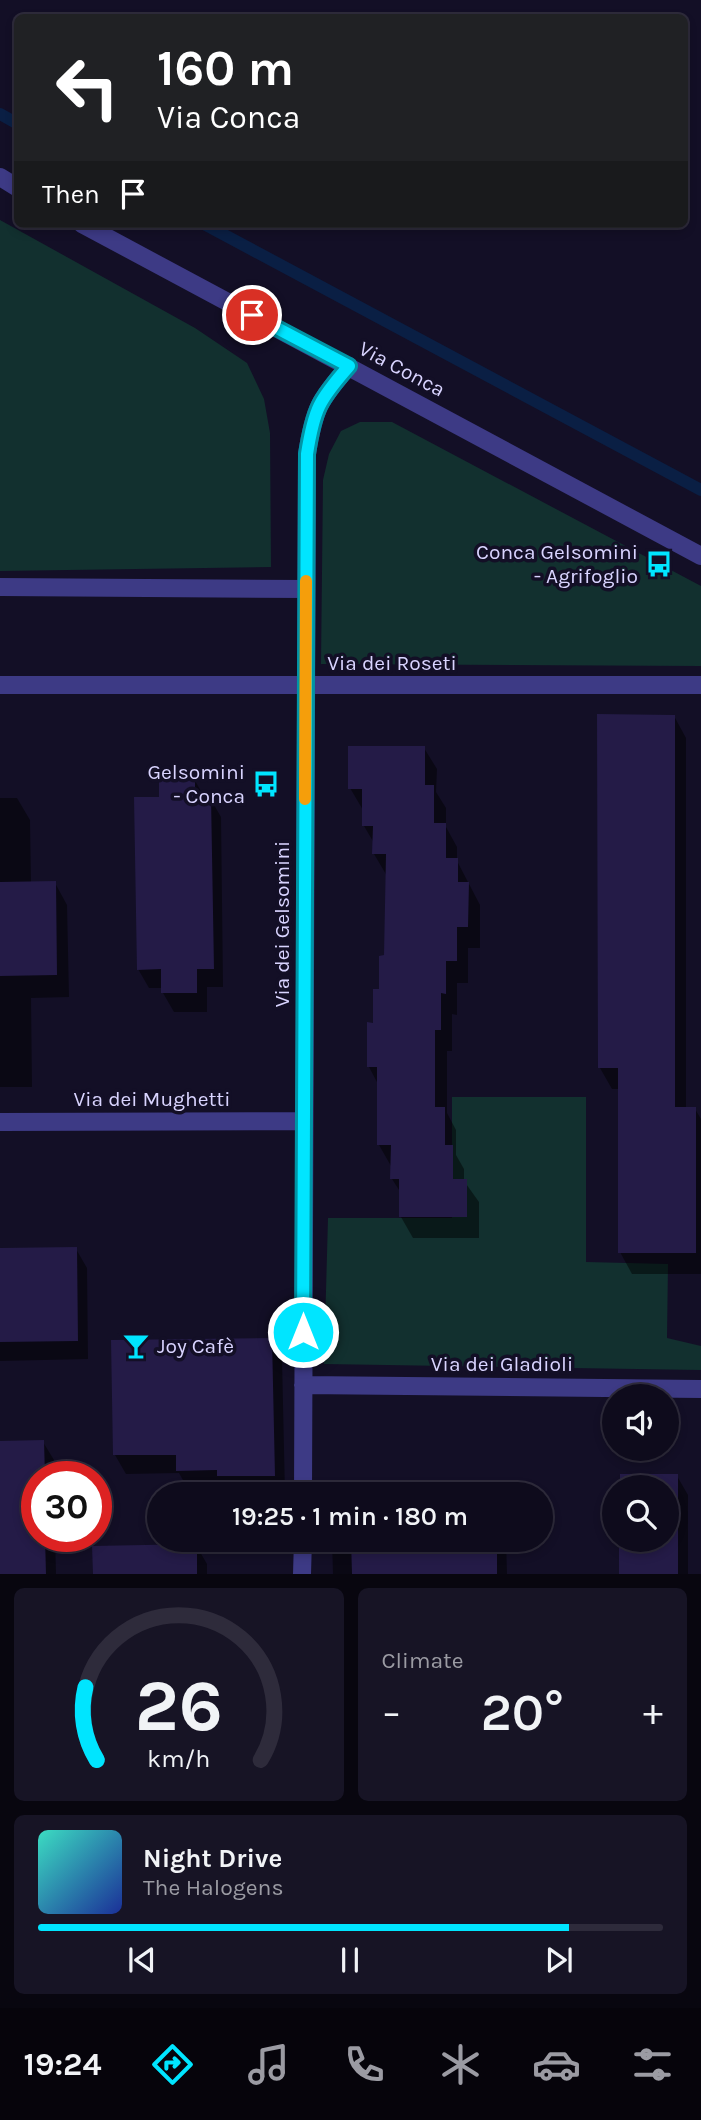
<!DOCTYPE html>
<meta charset="utf-8">
<style>
:root{--surface:#0e0b1c;--page:#171425;--text:#f1f3f6;--muted:#9b9ba3;--line:#2e2b3b;--accent:#00e5ff}
body{margin:0;font-family:Karla,sans-serif;background:var(--page);color:var(--text);height:100vh;display:flex;flex-direction:column;font-size:26px;white-space:nowrap}
*{box-sizing:border-box;margin:0}
p{font-size:23px;color:var(--muted)}
.icon{flex:none;width:38px;height:38px;fill:none;stroke:currentColor;stroke-width:2;stroke-linecap:round;stroke-linejoin:round}
.map{position:relative;height:1574px;overflow:hidden}
.side{display:flex;flex-direction:column;gap:14px;padding:14px;background:#08060f;flex:1}
.side>*{flex:none}
.top-card{position:absolute;left:14px;top:14px;width:674px;height:214px;border-radius:10px;box-shadow:0 4px 10px #0003,0 0 0 2px var(--line);background:#202124;color:#fff;overflow:hidden}
.buttons{position:absolute;left:602px;top:1384px;display:grid;gap:14px}
.buttons a{display:grid;place-items:center;width:77px;height:77px;border-radius:50%;background:var(--surface);box-shadow:0 4px 10px #0003,0 0 0 2px var(--line);font-size:35px}
.speed{position:absolute;left:21px;top:1461px;display:flex;gap:14px;font-size:35px;font-weight:700;text-align:center}
.speed>*{display:grid;place-content:center;width:91px;height:91px;border-radius:50%;background:var(--surface);box-shadow:0 4px 10px #0003,0 0 0 2px var(--line);line-height:1}
.speed .limit{border:10px solid #d22;background:#fff;color:#111}
.pin{position:absolute;display:grid;place-items:center;width:60px;height:60px;color:#fff;margin:-30px;border:4px solid #fff;border-radius:50%;box-shadow:0 2px 7px #0007}
.me{position:absolute;width:77px;margin:-38px;rotate:0deg;stroke-linejoin:round;filter:drop-shadow(0 0 5px #0008)}
.turn{display:flex;align-items:center;gap:24px;height:147px;padding:0 28px;font-size:32px}
.turn .icon{width:91px;height:91px;stroke-width:2.5}
.turn b{display:block;font-size:49px;line-height:60px}
.then{display:flex;align-items:center;height:66px;padding:0 28px;background:#0003;gap:14px;font-size:26px}
.big{font-size:52px;font-weight:600;line-height:1.1}
.side .card{flex:1;display:flex;flex-direction:column;justify-content:center;gap:10px;min-width:0;padding:0 24px;border-radius:10px;background:var(--page)}
.side .dial{align-items:center;gap:0}
.dial svg{height:182px;overflow:visible;fill:none;stroke:var(--line);stroke-width:7;stroke-linecap:round;text-anchor:middle}
.dial text{fill:var(--text);stroke:none}
.song{display:flex;align-items:center;gap:21px}
.cover{width:84px;height:84px;border-radius:10px;background:linear-gradient(135deg,hsl(170 70% 55%),hsl(230 70% 35%))}
.played{height:7px;border-radius:4px;background:linear-gradient(90deg,var(--accent) 85%,var(--line) 85%)}
.keys{display:flex;justify-content:space-around;direction:ltr}
.heat{display:flex;justify-content:space-between;align-items:center;font-size:38px;direction:ltr}
.side .tiles{flex:1;display:grid;gap:14px;grid-template-columns:1fr 1fr}
.card:last-child{grid-column:span 2}
.trip{position:absolute;left:147px;top:1482px;width:406px;height:70px;border-radius:35px;background:var(--surface);box-shadow:0 4px 10px #0003,0 0 0 2px var(--line);font-weight:600;line-height:70px;text-align:center}
.dock{display:flex;height:112px;justify-content:space-around;align-items:center;background:#06040b;color:var(--muted)}
.dock .icon{width:49px;height:49px}
.dock .on{color:var(--accent)}
.dock b{font-size:32px;color:var(--text)}
.map>svg:first-child{display:block}
.green{fill:#12302f}
.shadow{fill:#0007}
.lines{fill:none;stroke-linecap:round;stroke-linejoin:round}
.stream{stroke:#0a1f44;stroke-width:12}
.building{fill:#241b47}
.minor{stroke:#3d3a85;stroke-width:18}
.route-casing{stroke:#0095a6;stroke-width:18}
.route{stroke:#00e5ff;stroke-width:12}
.slow{stroke:#f59e0b;stroke-width:12}
.labels{text-anchor:middle;stroke-width:7;stroke-linejoin:round;paint-order:stroke}
.street-label{font-size:21px;fill:#d9d4ff;stroke:#130f26}
.poi-label{font-size:21px;fill:#d9d4ff;stroke:#130f26;text-anchor:end}
</style>
<div class="map">
<svg width="701" height="1574" viewBox="0 0 701 1574">
<rect width="100%" height="100%" fill="#130f26"/>
<path class="green" d="M 0,220 L 195,328 L 247,363 L 264,399 L 270,433 L 271,567 L 0,571 Z
M 360,422 L 392,422 L 701,586 L 701,666 L 321,664 L 323,480 L 329,454 L 341,431 Z
M 452,1097 L 586,1097 L 586,1262 L 668,1264 L 667,1338 L 701,1346 L 701,1370 L 324,1364 L 328,1218 L 452,1218 Z"/>
<path class="shadow" d="M 674,716 L 686,738 L 686,1109 L 695,1109 L 701,1119 L 701,1274 L 632,1274 L 620,1252 L 620,1089 L 612,1089 L 600,1068 Z
M 424,748 L 437,769 L 436,792 L 446,808 L 446,827 L 457,847 L 457,861 L 480,905 L 480,948 L 468,948 L 468,983 L 457,983 L 457,1015 L 452,1014 L 452,1051 L 447,1051 L 447,1113 L 456,1130 L 456,1155 L 464,1169 L 464,1181 L 479,1202 L 479,1238 L 413,1238 L 401,1217 L 401,1193 L 392,1179 L 391,1166 L 379,1145 L 378,1084 L 369,1067 L 386,957 L 387,876 L 374,854 L 374,843 L 364,826 L 363,810 L 350,788 Z
M 194,779 L 205,798 L 210,798 L 221,817 L 223,987 L 207,987 L 207,1012 L 174,1012 L 163,993 L 163,988 L 149,988 L 138,969 L 161,799 Z
M 0,798 L 17,798 L 30,820 L 31,883 L 55,883 L 67,905 L 69,997 L 31,998 L 32,1087 L 0,1087 Z
M 76,1249 L 87,1268 L 88,1359 L 0,1361 L 0,1250 Z
M 271,1340 L 282,1359 L 285,1494 L 230,1494 L 226,1488 L 188,1489 L 179,1473 L 126,1474 L 115,1455 Z
M 0,1442 L 43,1442 L 54,1460 L 54,1477 L 37,1477 L 37,1536 L 55,1536 L 56,1574 L 0,1574 Z
M 677,1476 L 688,1495 L 688,1574 L 621,1574 L 621,1540 L 667,1540 L 667,1488 Z
M 495,1484 L 501,1494 L 332,1494 L 332,1486 Z
M 332,1540 L 506,1540 L 507,1574 L 333,1574 Z
M 196,1545 L 207,1564 L 207,1574 L 121,1574 Z"/>
<g class="lines">
<path class="stream" d="M 0,114 L 18,124
M 204,224 L 701,490"/>
</g>
<path class="building" d="M 597,714 L 675,715 L 675,1107 L 696,1107 L 696,1253 L 618,1253 L 618,1068 L 598,1068 Z
M 348,746 L 425,746 L 425,785 L 434,785 L 434,823 L 446,823 L 446,858 L 458,858 L 458,882 L 469,882 L 468,927 L 457,927 L 457,961 L 446,961 L 446,994 L 441,993 L 441,1030 L 435,1030 L 435,1107 L 445,1107 L 445,1145 L 453,1145 L 453,1179 L 467,1179 L 467,1217 L 399,1217 L 399,1179 L 390,1179 L 391,1145 L 377,1145 L 377,1067 L 367,1067 L 367,1022 L 373,1023 L 373,989 L 379,989 L 379,956 L 384,955 L 386,854 L 372,854 L 373,826 L 362,826 L 362,789 L 348,789 Z
M 159,777 L 195,777 L 195,797 L 211,796 L 214,969 L 197,969 L 197,993 L 161,993 L 161,969 L 137,970 L 134,797 L 159,797 Z
M 56,881 L 57,975 L 0,976 L 0,882 Z
M 77,1247 L 78,1341 L 0,1342 L 0,1248 Z
M 272,1338 L 275,1476 L 217,1476 L 217,1470 L 176,1471 L 176,1455 L 113,1455 L 111,1340 Z
M 44,1440 L 45,1477 L 37,1477 L 37,1536 L 45,1536 L 46,1574 L 0,1574 L 0,1441 Z
M 620,1474 L 678,1474 L 678,1574 L 619,1574 L 619,1540 L 667,1540 L 667,1488 L 620,1488 Z
M 496,1482 L 496,1494 L 351,1494 L 350,1484 Z
M 351,1540 L 497,1540 L 497,1574 L 352,1574 Z
M 197,1544 L 197,1574 L 93,1574 L 92,1546 Z"/>
<g class="lines">
<path class="minor" d="M 0,177 L 18,188
M 82,224 L 701,556
M 0,587 L 306,589
M 0,685 L 701,685
M 0,1122 L 304,1121
M 303,1385 L 701,1389
M 303,1494 L 307,454 C 314,409 319,400 349,366
M 302,1574 L 303,1540"/>
</g>
<g class="lines">
<g class="route-casing">
<path id="route" d="M 252,315 L 349,366 C 319,400 314,409 307,454 L 303,1332"/>
</g>
<use href="#route" class="route"/>
<path class="slow" d="M 305,799 L 306,581"/>
</g>
<defs>
<g id="bus-bare" transform="scale(2.1)"><path d="M-5-6H5V4H4V6H2V4H-2V6H-4V4H-5ZM-3.5-4V0h7V-4ZM-3.5 1.2v1.5H-2V1.2ZM2 1.2v1.5H3.5V1.2Z" fill="#00e5ff" stroke="#130f26" stroke-width="2.5" paint-order="stroke"/></g>
<g id="bar-bare" transform="scale(2.1)"><path d="M-6-5H6L.8 .8V4.5H3.5V6h-7V4.5H-.8V.8Z" fill="#00e5ff" stroke="#130f26" stroke-width="2.5" paint-order="stroke"/></g>
</defs>
<g fill-rule="evenodd">
<use href="#bus-bare" x="659" y="564"/>
<use href="#bus-bare" x="266" y="784"/>
<use href="#bar-bare" x="136" y="1346"/>
</g>
<g class="labels">
<g class="street-label">
<text transform="translate(402 369) rotate(28)" y="7">Via Conca</text>
<text x="392" y="670">Via dei Roseti</text>
<text transform="translate(282 924) rotate(-90)" y="7">Via dei Gelsomini</text>
<text x="152" y="1106">Via dei Mughetti</text>
<text x="502" y="1371">Via dei Gladioli</text>
</g>
<g class="poi-label">
<text x="638" y="559">Conca Gelsomini<tspan x="638" dy="24">- Agrifoglio</tspan></text>
<text x="245" y="779">Gelsomini<tspan x="245" dy="24">- Conca</tspan></text>
<text x="157" y="1353" text-anchor="start">Joy Cafè</text>
</g>
</g>
</svg>
<div class="buttons">
<a><svg class="icon" aria-label="sound" viewBox="0 0 24 24"><path d="M4 9h4l5-4v14l-5-4H4zM17 9q2 3 0 6"/></svg></a>
<a><svg class="icon" aria-label="search" viewBox="0 0 24 24"><circle cx="10" cy="10" r="6"/><path d="M15 15l6 6"/></svg></a>
</div>
<div class="speed"><div class="limit">30</div></div>
<div class="pin" style="left:252px;top:315px;background:#d93025"><svg class="icon" aria-label="arrive" viewBox="0 0 24 24"><path d="M6 21V4h12l-3 4 3 4H6"/></svg></div>
<svg class="me" style="left:303px;top:1332px" viewBox="-20 -20 40 40"><circle r="17" fill="#00e5ff" stroke="#fff" stroke-width="3"/><path d="M0-11L8 9 0 5-8 9z" fill="#fff"/></svg>
<div class="trip">19:25 · 1 min · 180 m</div>
<div class="top-card">
<div class="turn"><svg class="icon" aria-label="left" viewBox="0 0 24 24"><path d="M17 20v-9H6M10 6l-5 5 5 5"/></svg><div><b>160 m</b>Via Conca</div></div>
<div class="then">Then<svg class="icon" aria-label="arrive" viewBox="0 0 24 24"><path d="M6 21V4h12l-3 4 3 4H6"/></svg></div>
</div>
</div>
<section class="side">
<div class="tiles">
<div class="card dial"><svg viewBox="0 0 100 80">
<path d="M14 69A42 42 0 1 1 86 69"/>
<path d="M14 69A42 42 0 0 1 9 37" stroke="#00e5ff"/>
<text x="50" y="56" font-size="32" font-weight="700">26</text>
<text x="50" y="72" font-size="11">km/h</text>
</svg></div>
<div class="card"><p>Climate</p>
<div class="heat"><a>−</a><b class="big">20°</b><a>+</a></div>
</div>
<div class="card">
<div class="song"><i class="cover"></i><div><b>Night Drive</b><p>The Halogens</p></div></div>
<div class="played"></div>
<div class="keys"><svg class="icon" aria-label="previous" viewBox="0 0 24 24"><path d="M18 5L8 12l10 7zM5 5v14"/></svg><svg class="icon" aria-label="pause" viewBox="0 0 24 24"><path d="M8 5v14M16 5v14"/></svg><svg class="icon" aria-label="next" viewBox="0 0 24 24"><path d="M6 5l10 7-10 7zM19 5v14"/></svg></div>
</div>
</div>
</section>
<nav class="dock">
<b>19:24</b>
<svg class="icon on" aria-label="directions" viewBox="0 0 24 24"><path d="M12 3l9 9-9 9-9-9zM9 14v-3h6M13 9l2 2-2 2"/></svg>
<svg class="icon" aria-label="music" viewBox="0 0 24 24"><path d="M9 18V5l10-2v13"/><circle cx="6" cy="18" r="3"/><circle cx="16" cy="16" r="3"/></svg>
<svg class="icon" aria-label="phone" viewBox="0 0 24 24"><path d="M5 4h4l2 5-3 2q2 4 5 5l2-3 5 2v4C11 20 4 13 5 4z"/></svg>
<svg class="icon" aria-label="climate" viewBox="0 0 24 24"><path d="M12 3v18M4 7l16 10M4 17L20 7"/></svg>
<svg class="icon" aria-label="car" viewBox="0 0 24 24"><path d="M5 17H2v-5l4-1 3-4h7l3 4 3 1v5h-3M9 17h6M6 11h13"/><circle cx="7" cy="17" r="2"/><circle cx="17" cy="17" r="2"/></svg>
<svg class="icon" aria-label="filters" viewBox="0 0 24 24"><path d="M4 7h16M4 17h16"/><circle cx="9" cy="7" r="2"/><circle cx="15" cy="17" r="2"/></svg>
</nav>
